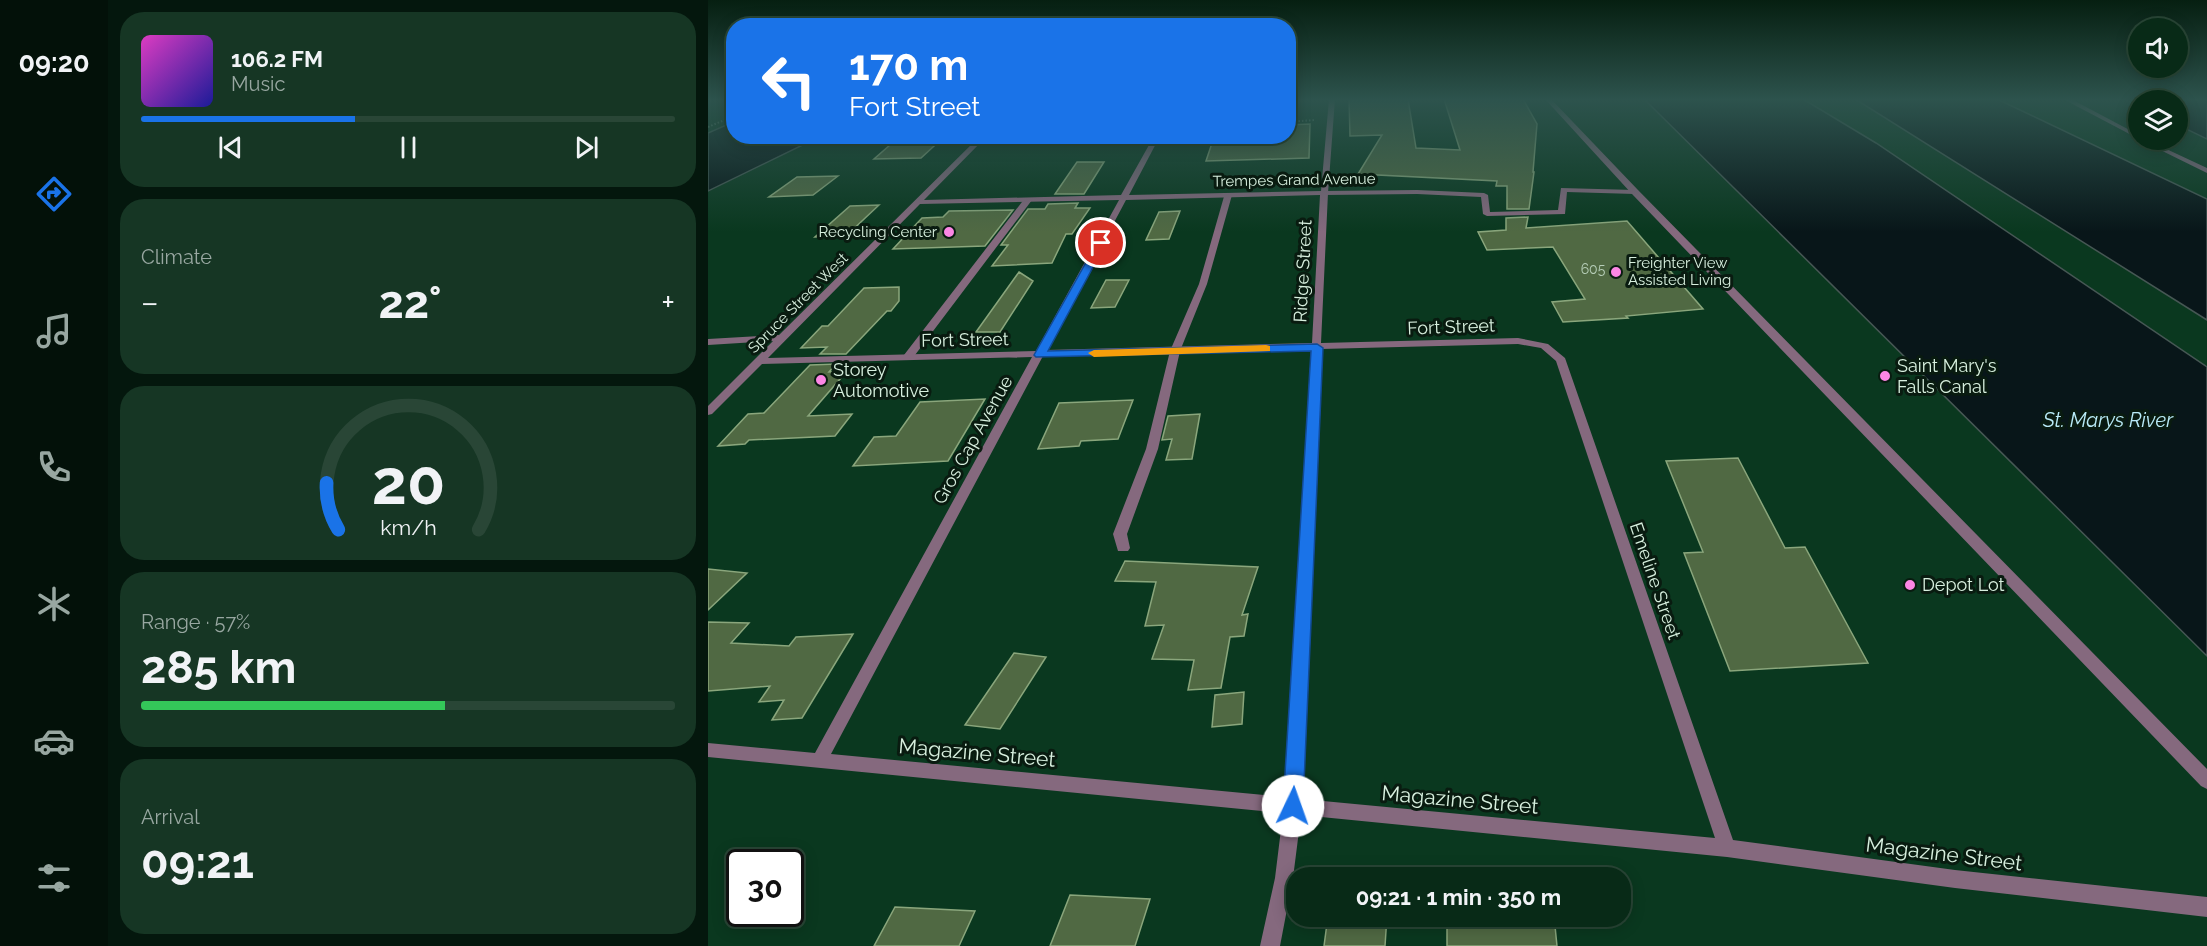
<!DOCTYPE html>
<meta charset="utf-8">
<style>
:root{--surface:#082a17;--page:#163624;--text:#f1f3f6;--muted:#98a7a1;--line:#294636;--accent:#1a73e8}
body{margin:0;font-family:Raleway,sans-serif;background:var(--page);color:var(--text);height:100vh;display:flex;flex-direction:column;font-size:22px;white-space:nowrap}
*{box-sizing:border-box;margin:0}
p{font-size:20px;color:var(--muted)}
.icon{flex:none;width:33px;height:33px;fill:none;stroke:currentColor;stroke-width:2;stroke-linecap:round;stroke-linejoin:round}
.map{position:relative;flex:1;overflow:hidden}
.panel{display:flex;flex-direction:column;gap:12px;padding:12px;background:#04170d;width:600px}
.panel>*{flex:none}
.hud{position:absolute;left:18px;top:18px;width:570px;height:126px;border-radius:24px;box-shadow:0 3px 15px #0003,0 0 0 2px var(--line);background:#1a73e8;color:#fff;overflow:hidden}
.fabs{position:absolute;left:1420px;top:18px;display:grid;gap:12px}
.fabs a{display:grid;place-items:center;width:60px;height:60px;border-radius:50%;background:var(--surface);box-shadow:0 3px 15px #0003,0 0 0 2px var(--line);font-size:30px}
.speed{position:absolute;left:18px;top:849px;display:flex;gap:12px;font-size:30px;font-weight:700;text-align:center}
.speed>*{display:grid;place-content:center;width:78px;height:78px;border-radius:50%;background:var(--surface);box-shadow:0 3px 15px #0003,0 0 0 2px var(--line);line-height:1}
.speed .limit{border:3px solid #111;border-radius:9px;background:#fff;color:#111}
.pin{position:absolute;display:grid;place-items:center;width:51px;height:51px;color:#fff;margin:-26px;border:3px solid #fff;border-radius:50%;box-shadow:0 2px 6px #0007}
.me{position:absolute;width:66px;margin:-33px;rotate:3deg;stroke-linejoin:round;filter:drop-shadow(0 0 4px #0008)}
.turn{display:flex;align-items:center;gap:21px;height:126px;padding:0 24px;font-size:27px}
.turn .icon{width:78px;height:78px;stroke-width:2.5}
.turn b{display:block;font-size:42px;line-height:51px}
.big{font-size:45px;font-weight:700;line-height:1.1}
.panel .tile{flex:1;display:flex;flex-direction:column;justify-content:center;gap:9px;min-width:0;padding:0 21px;border-radius:24px;background:var(--page)}
.panel .dial{align-items:center;gap:0}
.dial svg{height:156px;overflow:visible;fill:none;stroke:var(--line);stroke-width:7;stroke-linecap:round;text-anchor:middle}
.dial text{fill:var(--text);stroke:none}
.song{display:flex;align-items:center;gap:18px}
.cover{width:72px;height:72px;border-radius:9px;background:linear-gradient(135deg,hsl(310 70% 55%),hsl(240 70% 35%))}
.played{height:6px;border-radius:3px;background:linear-gradient(90deg,var(--accent) 40%,var(--line) 40%)}
.keys{display:flex;justify-content:space-around;direction:ltr}
.heat{display:flex;justify-content:space-between;align-items:center;font-size:33px;direction:ltr}
.charge{height:9px;border-radius:4px;background:linear-gradient(90deg,#34c759 57%,var(--line) 0)}
.trip{position:absolute;left:578px;top:867px;width:345px;height:60px;border-radius:24px;background:var(--surface);box-shadow:0 3px 15px #0003,0 0 0 2px var(--line);font-weight:700;line-height:60px;text-align:center}
main{display:flex;flex:1;min-height:0}
.dock{display:flex;flex-direction:column;width:108px;justify-content:space-around;align-items:center;background:#031109;color:var(--muted)}
.dock .icon{width:42px;height:42px}
.dock .selected{color:var(--accent)}
.dock b{font-size:27px;color:var(--text)}
.map>svg:first-child{display:block}
.water{fill:#081619;stroke:#465754;stroke-width:1.5}
.building{fill:#506943;stroke:#8aa67c;stroke-width:1.5}
.lines{fill:none;stroke-linecap:round;stroke-linejoin:round}
.path{stroke:#5f846e;stroke-width:2;stroke-dasharray:1.5 2;stroke-linecap:butt}
.service{fill:#85697e;fill-rule:evenodd}
.minor{fill:#85697e;fill-rule:evenodd}
.tertiary{fill:#85697e;fill-rule:evenodd}
.route{fill:#1a73e8;stroke:#114b97;stroke-width:1.5}
.slow{fill:#f59e0b}
.poi-dot{fill:#fc86e4;stroke:#091b10;stroke-width:2}
.labels{text-anchor:middle;stroke-width:6;stroke-linejoin:round;paint-order:stroke}
.far-number-label{font-size:14px;fill:#b6ceb8}
.far-street-label{font-size:15px;fill:#d8f0df;stroke:#091b10}
.far-poi-label{font-size:15px;fill:#d8f0df;stroke:#091b10;text-anchor:end}
.street-label{font-size:18px;fill:#d8f0df;stroke:#091b10}
.poi-label{font-size:18px;fill:#d8f0df;stroke:#091b10;text-anchor:start}
.water-label{font-size:20px;font-style:italic;fill:#b9ebf7;stroke:#091b10}
.near-street-label{font-size:21px;fill:#d8f0df;stroke:#091b10}
</style>
<main>
<nav class="dock">
<b>09:20</b>
<svg class="icon selected" aria-label="directions" viewBox="0 0 24 24"><path d="M12 3l9 9-9 9-9-9zM9 14v-3h6M13 9l2 2-2 2"/></svg>
<svg class="icon" aria-label="music" viewBox="0 0 24 24"><path d="M9 18V5l10-2v13"/><circle cx="6" cy="18" r="3"/><circle cx="16" cy="16" r="3"/></svg>
<svg class="icon" aria-label="phone" viewBox="0 0 24 24"><path d="M5 4h4l2 5-3 2q2 4 5 5l2-3 5 2v4C11 20 4 13 5 4z"/></svg>
<svg class="icon" aria-label="climate" viewBox="0 0 24 24"><path d="M12 3v18M4 7l16 10M4 17L20 7"/></svg>
<svg class="icon" aria-label="car" viewBox="0 0 24 24"><path d="M5 17H2v-5l4-1 3-4h7l3 4 3 1v5h-3M9 17h6M6 11h13"/><circle cx="7" cy="17" r="2"/><circle cx="17" cy="17" r="2"/></svg>
<svg class="icon" aria-label="filters" viewBox="0 0 24 24"><path d="M4 7h16M4 17h16"/><circle cx="9" cy="7" r="2"/><circle cx="15" cy="17" r="2"/></svg>
</nav>
<section class="panel">
<div class="tile">
<div class="song"><i class="cover"></i><div><b>106.2 FM</b><p>Music</p></div></div>
<div class="played"></div>
<div class="keys"><svg class="icon" aria-label="previous" viewBox="0 0 24 24"><path d="M18 5L8 12l10 7zM5 5v14"/></svg><svg class="icon" aria-label="pause" viewBox="0 0 24 24"><path d="M8 5v14M16 5v14"/></svg><svg class="icon" aria-label="next" viewBox="0 0 24 24"><path d="M6 5l10 7-10 7zM19 5v14"/></svg></div>
</div>
<div class="tile"><p>Climate</p>
<div class="heat"><a>−</a><b class="big">22°</b><a>+</a></div>
</div>
<div class="tile dial"><svg viewBox="0 0 100 80">
<path d="M14 69A42 42 0 1 1 86 69"/>
<path d="M14 69A42 42 0 0 1 8 45" stroke="#1a73e8"/>
<text x="50" y="56" font-size="32" font-weight="700">20</text>
<text x="50" y="72" font-size="11">km/h</text>
</svg></div>
<div class="tile"><p>Range · 57%</p><b class="big">285 km</b><div class="charge"></div></div>
<div class="tile"><p>Arrival</p><b class="big">09:21</b></div>
</section>
<div class="map">
<svg width="1499" height="946" viewBox="0 0 1499 946">
<rect width="100%" height="100%" fill="#0a381f"/>
<path class="water" d="M 936,99 L 1095,99 L 1168,143 L 1499,367 L 1499,656 Z
M 1147,99 L 1289,99 L 1499,199 L 1499,320 Z
M 1416,99 L 1499,99 L 1499,139 L 1470,125 L 1470,100 L 1431,100 L 1431,106 Z
M 25,122 L 26,136 L 111,137 L 0,191 L 0,133 Z"/>
<path class="building" d="M 641,99 L 700,99 L 708,148 L 752,150 L 736,99 L 815,99 L 829,124 L 825,172 L 826,172 L 821,209 L 799,209 L 799,186 L 788,186 L 789,181 L 650,174 L 674,135 L 642,136 Z
M 602,124 L 601,158 L 498,161 L 505,140 L 580,137 L 580,125 Z
M 237,136 L 213,158 L 166,159 L 190,138 Z
M 369,162 L 396,162 L 376,194 L 347,194 Z
M 130,176 L 105,195 L 61,197 L 89,177 Z
M 370,203 L 367,208 L 382,208 L 364,234 L 358,234 L 344,263 L 284,266 L 300,245 L 293,245 L 320,209 L 337,209 L 340,204 Z
M 171,205 L 138,236 L 107,237 L 142,206 Z
M 305,210 L 277,246 L 185,249 L 214,218 L 235,217 L 241,211 Z
M 472,211 L 461,239 L 438,240 L 451,212 Z
M 820,217 L 818,228 L 919,221 L 995,309 L 918,316 L 920,318 L 855,322 L 844,302 L 877,299 L 845,247 L 779,250 L 770,232 L 798,230 L 798,218 Z
M 311,272 L 325,281 L 292,332 L 268,332 Z
M 398,280 L 421,280 L 407,307 L 383,308 Z
M 191,287 L 191,301 L 183,311 L 179,311 L 138,354 L 112,354 L 119,347 L 93,348 L 114,326 L 120,326 L 156,288 Z
M 128,364 L 121,372 L 139,371 L 100,416 L 144,414 L 127,436 L 41,440 L 37,444 L 10,446 L 40,414 L 56,413 L 102,365 Z
M 277,399 L 240,461 L 145,466 L 166,437 L 188,436 L 212,402 Z
M 425,400 L 410,439 L 373,441 L 371,446 L 330,449 L 351,403 Z
M 492,414 L 484,459 L 458,460 L 464,439 L 454,440 L 460,416 Z
M 1030,458 L 1077,548 L 1097,547 L 1160,663 L 1022,671 L 976,553 L 995,552 L 958,461 Z
M 417,561 L 550,567 L 534,615 L 540,614 L 536,636 L 522,637 L 513,688 L 480,690 L 486,660 L 444,659 L 456,625 L 437,626 L 448,582 L 407,581 Z
M 0,569 L 39,573 L 0,610 Z
M 0,622 L 41,623 L 23,643 L 81,646 L 88,637 L 145,634 L 94,718 L 64,720 L 76,700 L 51,702 L 62,686 L 0,691 Z
M 306,653 L 338,657 L 292,729 L 257,725 Z
M 536,692 L 534,724 L 504,727 L 507,695 Z
M 362,895 L 442,899 L 427,946 L 342,946 Z
M 187,907 L 267,911 L 251,946 L 166,946 Z
M 620,916 L 679,916 L 677,946 L 616,946 Z
M 739,919 L 783,919 L 783,926 L 847,926 L 849,946 L 739,946 Z"/>
<g class="lines">
<path class="path" d="M 580,122 L 607,120
M 0,127 L 26,116"/>
<path class="service" d="M 1355,99 L 1363,99 L 1431,135 L 1431,139 Z
M 1432,140 L 1439,140 L 1499,168 L 1499,173 Z
M 853,188 L 927,190 L 931,192 L 927,194 L 859,192 L 857,214 L 779,216 L 775,214 L 773,197 L 709,194 L 616,195 L 612,193 L 616,191 L 709,190 L 776,193 L 780,195 L 782,212 L 850,210 Z
M 517,193 L 524,195 L 499,284 L 472,351 L 450,449 L 419,534 L 422,548 L 420,551 L 410,551 L 405,534 L 438,449 L 462,351 L 491,284 Z
M 317,198 L 324,200 L 204,359 L 196,359 L 196,355 Z"/>
<path class="minor" d="M 621,99 L 627,99 L 620,193 L 613,343 L 810,338 L 840,344 L 857,358 L 1025,840 L 1247,870 L 1499,897 L 1499,917 L 1247,888 L 1019,857 L 593,815 L 585,878 L 572,946 L 552,946 L 567,878 L 575,813 L 0,757 L 0,743 L 107,753 L 324,357 L 54,364 L 4,414 L 0,415 L 0,406 L 65,341 L 0,345 L 0,339 L 71,335 L 272,136 L 279,136 L 216,200 L 413,195 L 446,136 L 452,136 L 421,195 L 613,191 ZM 612,195 L 604,343 L 338,350 L 418,200 ZM 411,200 L 328,351 L 60,358 L 212,204 ZM 810,344 L 833,348 L 848,361 L 1007,838 L 594,799 L 613,349 ZM 603,349 L 577,797 L 123,754 L 335,356 Z"/>
<path class="tertiary" d="M 837,99 L 843,99 L 930,190 L 1499,769 L 1499,789 L 1493,786 L 924,194 Z"/>
</g>
<linearGradient id="sky" x2="0" y2="1"><stop stop-color="#061f11"/><stop offset="0.43" stop-color="#2d534d"/><stop offset="1" stop-color="#2d534d" stop-opacity="0"/></linearGradient>
<rect width="1499" height="232" fill="url(#sky)"/>
<path class="route" d="M 390,241 L 398,243 L 340,351 L 609,344 L 615,348 L 595,806 L 592,813 L 585,815 L 578,813 L 575,806 L 603,351 L 328,357 L 326,355 Z"/>
<path class="slow" d="M 558,345 L 562,346 L 562,351 L 386,357 L 380,353 L 386,350 Z"/>
<g class="poi-dot">
<circle cx="241" cy="232" r="6"/>
<circle cx="908" cy="272" r="6"/>
<circle cx="1177" cy="376" r="6"/>
<circle cx="113" cy="380" r="6"/>
<circle cx="1202" cy="585" r="6"/>
</g>
<g class="labels">
<g class="far-number-label">
<text x="885" y="274">605</text>
</g>
<g class="far-street-label">
<text transform="translate(586 180) rotate(-1)" y="5">Trempes Grand Avenue</text>
<text transform="translate(90 303) rotate(-45)" y="5">Spruce Street West</text>
</g>
<g class="far-poi-label">
<text x="229" y="237">Recycling Center</text>
<text x="920" y="268" text-anchor="start">Freighter View<tspan x="920" dy="17">Assisted Living</tspan></text>
</g>
<g class="street-label">
<text transform="translate(595 271) rotate(-87)" y="6">Ridge Street</text>
<text transform="translate(743 327) rotate(-2)" y="6">Fort Street</text>
<text transform="translate(257 340) rotate(-1)" y="6">Fort Street</text>
<text transform="translate(265 440) rotate(-61)" y="6">Gros Cap Avenue</text>
<text transform="translate(947 581) rotate(71)" y="6">Emeline Street</text>
</g>
<g class="poi-label">
<text x="1189" y="372">Saint Mary's<tspan x="1189" dy="21">Falls Canal</tspan></text>
<text x="125" y="376">Storey<tspan x="125" dy="21">Automotive</tspan></text>
<text x="1214" y="591">Depot Lot</text>
</g>
<g class="water-label">
<text x="1400" y="427">St. Marys River</text>
</g>
<g class="near-street-label">
<text transform="translate(269 753) rotate(5)" y="7">Magazine Street</text>
<text transform="translate(752 800) rotate(5)" y="7">Magazine Street</text>
<text transform="translate(1236 854) rotate(7)" y="7">Magazine Street</text>
</g>
</g>
</svg>
<div class="fabs">
<a><svg class="icon" aria-label="sound" viewBox="0 0 24 24"><path d="M4 9h4l5-4v14l-5-4H4zM17 9q2 3 0 6"/></svg></a>
<a><svg class="icon" aria-label="layers" viewBox="0 0 24 24"><path d="M12 4l9 5-9 5-9-5zM3 14l9 5 9-5"/></svg></a>
</div>
<div class="speed"><div class="limit">30</div></div>
<div class="pin" style="left:393px;top:243px;background:#d93025"><svg class="icon" aria-label="arrive" viewBox="0 0 24 24"><path d="M6 21V4h12l-3 4 3 4H6"/></svg></div>
<svg class="me" style="left:585px;top:806px" viewBox="-20 -20 40 40"><circle r="19" fill="#fff"/><path d="M0-13L10 11 0 6-10 11z" fill="#1a73e8"/></svg>
<div class="trip">09:21 · 1 min · 350 m</div>
<div class="hud">
<div class="turn"><svg class="icon" aria-label="left" viewBox="0 0 24 24"><path d="M17 20v-9H6M10 6l-5 5 5 5"/></svg><div><b>170 m</b>Fort Street</div></div>
</div>
</div>
</main>
